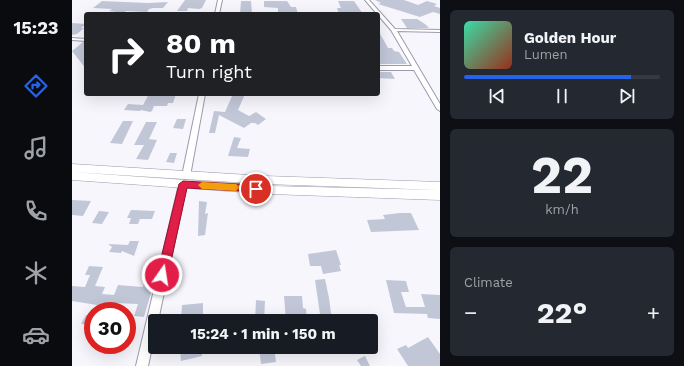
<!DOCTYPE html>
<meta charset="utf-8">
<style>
:root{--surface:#171b24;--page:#242831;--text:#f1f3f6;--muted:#9ea1a6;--line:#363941;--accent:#2563eb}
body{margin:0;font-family:"Work Sans",sans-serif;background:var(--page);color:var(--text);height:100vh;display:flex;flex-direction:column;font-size:15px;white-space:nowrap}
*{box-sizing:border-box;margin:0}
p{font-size:13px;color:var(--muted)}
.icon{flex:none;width:22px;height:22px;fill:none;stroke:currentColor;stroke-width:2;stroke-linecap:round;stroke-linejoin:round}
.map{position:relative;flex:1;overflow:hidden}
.details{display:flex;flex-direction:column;gap:10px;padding:10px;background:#0d0f14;width:244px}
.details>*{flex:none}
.hud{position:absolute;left:12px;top:12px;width:296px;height:84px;border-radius:4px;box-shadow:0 4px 16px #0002;background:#202124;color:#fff;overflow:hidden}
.speed{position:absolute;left:12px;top:302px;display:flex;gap:8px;font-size:20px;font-weight:700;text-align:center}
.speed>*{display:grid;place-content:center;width:52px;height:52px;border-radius:50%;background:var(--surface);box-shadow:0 4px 16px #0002;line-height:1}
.speed .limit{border:6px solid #d22;background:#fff;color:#111}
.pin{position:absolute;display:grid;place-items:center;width:34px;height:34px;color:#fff;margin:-17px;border:2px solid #fff;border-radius:50%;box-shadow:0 1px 4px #0007}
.me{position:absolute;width:44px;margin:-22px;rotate:13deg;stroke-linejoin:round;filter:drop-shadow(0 0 3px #0008)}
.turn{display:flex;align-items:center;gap:14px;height:84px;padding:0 16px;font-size:18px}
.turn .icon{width:52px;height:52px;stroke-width:2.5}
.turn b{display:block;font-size:28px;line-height:34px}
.big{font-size:30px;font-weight:700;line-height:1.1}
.details .tile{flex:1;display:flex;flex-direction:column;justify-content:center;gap:6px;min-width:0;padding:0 14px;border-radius:6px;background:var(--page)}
.details .dial{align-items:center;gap:0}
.dial b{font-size:52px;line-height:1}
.song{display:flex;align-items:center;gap:12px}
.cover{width:48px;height:48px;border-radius:6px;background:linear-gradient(135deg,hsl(160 70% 55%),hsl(10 70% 35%))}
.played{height:4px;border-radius:2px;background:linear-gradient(90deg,var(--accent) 85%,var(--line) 85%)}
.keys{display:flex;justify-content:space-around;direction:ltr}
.heat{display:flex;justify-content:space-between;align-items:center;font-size:22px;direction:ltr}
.trip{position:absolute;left:76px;top:314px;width:230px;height:40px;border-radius:4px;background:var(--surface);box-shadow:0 4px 16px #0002;font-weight:700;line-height:40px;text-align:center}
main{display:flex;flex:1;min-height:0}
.tab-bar{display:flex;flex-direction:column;width:72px;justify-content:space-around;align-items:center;background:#090b0e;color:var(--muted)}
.tab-bar .icon{width:28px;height:28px}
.tab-bar .current{color:var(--accent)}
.tab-bar b{font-size:18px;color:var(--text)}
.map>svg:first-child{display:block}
.building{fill:#c2c7d8}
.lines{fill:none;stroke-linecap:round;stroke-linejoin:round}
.street-casing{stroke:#9d9aab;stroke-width:2}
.secondary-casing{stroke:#9d9aab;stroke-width:1}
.street{fill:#fff;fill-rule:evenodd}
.secondary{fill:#fff;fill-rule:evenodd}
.route{fill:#e11d48;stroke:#92132f}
.slow{fill:#f59e0b}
</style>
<main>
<nav class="tab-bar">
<b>15:23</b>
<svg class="icon current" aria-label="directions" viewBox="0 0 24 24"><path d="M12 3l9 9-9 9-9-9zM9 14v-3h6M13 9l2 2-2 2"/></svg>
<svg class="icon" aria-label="music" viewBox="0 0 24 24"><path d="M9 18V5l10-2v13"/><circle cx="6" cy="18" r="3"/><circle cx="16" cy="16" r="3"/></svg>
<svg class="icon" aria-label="phone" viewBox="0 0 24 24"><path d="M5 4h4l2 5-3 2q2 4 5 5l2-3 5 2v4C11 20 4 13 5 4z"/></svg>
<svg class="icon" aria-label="climate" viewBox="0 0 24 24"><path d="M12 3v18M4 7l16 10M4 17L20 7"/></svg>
<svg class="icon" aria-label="car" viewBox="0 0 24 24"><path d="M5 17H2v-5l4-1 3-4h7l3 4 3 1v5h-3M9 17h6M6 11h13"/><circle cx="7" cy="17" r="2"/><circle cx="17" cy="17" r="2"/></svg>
</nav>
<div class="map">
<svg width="368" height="366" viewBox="0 0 368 366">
<rect width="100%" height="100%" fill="#f7f6fd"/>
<path class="building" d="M 113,0 L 134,0 L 130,8 L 127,9 L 116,8 L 115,11 L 105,11 Z
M 303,0 L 332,0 L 346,5 L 355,1 L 365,4 L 362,6 L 368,8 L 368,14 L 361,12 L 348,17 L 306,4 L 309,3 Z
M 30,1 L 76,3 L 96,2 L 91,8 L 81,8 L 77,9 L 75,12 L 54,11 L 51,14 L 41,14 L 44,12 L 37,11 L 40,9 L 21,8 Z
M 169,1 L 179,1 L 180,14 L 168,14 Z
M 192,1 L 215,1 L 219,7 L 224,7 L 226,14 L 206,14 L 206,8 L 192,7 Z
M 266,1 L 282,1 L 291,14 L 267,14 L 265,8 L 269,8 Z
M 329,19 L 345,19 L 353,24 L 357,28 L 335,28 Z
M 0,23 L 14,24 L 9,28 L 12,28 L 5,34 L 0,35 Z
M 306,30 L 316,48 L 320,48 L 322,51 L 327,52 L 335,64 L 306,64 Z
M 11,42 L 14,42 L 14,69 L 0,51 Z
M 306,72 L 319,72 L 323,79 L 306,78 Z
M 77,94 L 104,94 L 101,103 L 96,103 L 95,106 L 82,106 L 80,111 L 78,112 L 69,110 L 68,111 L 52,110 L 56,104 L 71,105 Z
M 161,94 L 173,94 L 166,110 L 177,116 L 184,112 L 194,119 L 186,125 L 183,123 L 179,123 L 172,128 L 147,115 L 143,133 L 137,133 L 142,111 L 153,112 Z
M 105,119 L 114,119 L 111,129 L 101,128 Z
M 51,121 L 61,121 L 50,144 L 38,143 Z
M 74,122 L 85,122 L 77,139 L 85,140 L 76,160 L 64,159 L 72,145 L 62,145 Z
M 162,137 L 169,138 L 165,148 L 178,149 L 176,157 L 156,156 Z
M 98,153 L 105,153 L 102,163 L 94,162 Z
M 0,200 L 19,201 L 11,216 L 0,215 Z
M 127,201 L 135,202 L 133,214 L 136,213 L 133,235 L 126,236 Z
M 59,210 L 83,211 L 80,219 L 68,219 L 66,224 L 57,224 L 59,218 L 55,218 Z
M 27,211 L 37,212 L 30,224 L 20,223 Z
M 328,213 L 339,213 L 347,230 L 299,232 L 295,220 L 313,219 L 311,215 Z
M 58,241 L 67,241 L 62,256 L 50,251 L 49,253 L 37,252 L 40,247 L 36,244 L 56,245 Z
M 264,250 L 269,265 L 267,265 L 269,271 L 251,274 L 249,266 L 238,266 L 236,254 Z
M 17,266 L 31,267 L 23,286 L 33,287 L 30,294 L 42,295 L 46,285 L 71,287 L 74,276 L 84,276 L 72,317 L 62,316 L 66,304 L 43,303 L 40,311 L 22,311 L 25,305 L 0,301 L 0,286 L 13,287 L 18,275 L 13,275 Z
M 253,279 L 257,298 L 260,321 L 249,321 L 243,280 Z
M 314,280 L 334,281 L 337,292 L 329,292 L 334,307 L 353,307 L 349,294 L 368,295 L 368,319 L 356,318 L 355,314 L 322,313 Z
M 212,296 L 230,296 L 231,308 L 234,309 L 235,320 L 214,321 Z
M 184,300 L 193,301 L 192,321 L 183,321 Z
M 131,303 L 131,319 L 109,321 L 110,305 Z
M 14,315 L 21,316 L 21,325 L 9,324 Z
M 356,337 L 368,354 L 368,366 L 336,366 L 325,349 L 334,345 L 336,348 Z
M 116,347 L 130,347 L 130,356 L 109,361 L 108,349 Z
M 187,347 L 202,347 L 204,362 L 189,364 Z
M 293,356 L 298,366 L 289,366 L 285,360 Z"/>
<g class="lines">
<g class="street-casing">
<path id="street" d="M 146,0 L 150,0 L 147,14 L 143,14 Z
M 293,0 L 297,0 L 323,29 L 368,30 L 368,32 L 325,31 L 368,104 L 368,111 L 365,109 L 342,70 L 306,70 L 306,66 L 340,66 L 319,30 Z
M 0,38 L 14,39 L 14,41 L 0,40 Z
M 127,94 L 133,94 L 118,176 L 114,179 L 110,176 Z
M 111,181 L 114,182 L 115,184 L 86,321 L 83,321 L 83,334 L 76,366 L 64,366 L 107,184 L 108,182 Z"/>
</g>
<g class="secondary-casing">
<path id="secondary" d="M 0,164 L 193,176 L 368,182 L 368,190 L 193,184 L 0,172 Z
M 0,172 L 198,186 L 368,190 L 368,200 L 198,194 L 0,180 Z"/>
</g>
<use href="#street" class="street"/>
<use href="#secondary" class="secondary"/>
</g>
<path class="route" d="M 111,181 L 184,185 L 188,189 L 184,192 L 115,188 L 96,275 L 95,279 L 90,281 L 86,279 L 85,275 L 107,184 Z"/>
<path class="slow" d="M 130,182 L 164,184 L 168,187 L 164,191 L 130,189 L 126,185 Z"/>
</svg>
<div class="speed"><div class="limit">30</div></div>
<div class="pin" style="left:184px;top:189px;background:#d93025"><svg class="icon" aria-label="arrive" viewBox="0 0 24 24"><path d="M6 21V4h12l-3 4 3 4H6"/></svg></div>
<svg class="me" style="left:90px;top:275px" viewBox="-20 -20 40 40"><circle r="17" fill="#e11d48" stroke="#fff" stroke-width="3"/><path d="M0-11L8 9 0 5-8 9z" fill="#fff"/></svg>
<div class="trip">15:24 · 1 min · 150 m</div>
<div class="hud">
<div class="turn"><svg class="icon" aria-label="right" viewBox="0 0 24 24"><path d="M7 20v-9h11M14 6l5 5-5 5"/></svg><div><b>80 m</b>Turn right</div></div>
</div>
</div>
<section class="details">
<div class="tile">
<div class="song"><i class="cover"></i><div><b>Golden Hour</b><p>Lumen</p></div></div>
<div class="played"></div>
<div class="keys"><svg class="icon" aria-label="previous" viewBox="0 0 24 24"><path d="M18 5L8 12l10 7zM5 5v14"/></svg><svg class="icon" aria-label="pause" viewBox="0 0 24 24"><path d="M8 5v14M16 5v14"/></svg><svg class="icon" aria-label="next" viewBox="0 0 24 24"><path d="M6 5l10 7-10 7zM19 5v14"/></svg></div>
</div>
<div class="tile dial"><b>22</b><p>km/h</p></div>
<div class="tile"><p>Climate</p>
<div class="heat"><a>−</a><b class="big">22°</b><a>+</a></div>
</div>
</section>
</main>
